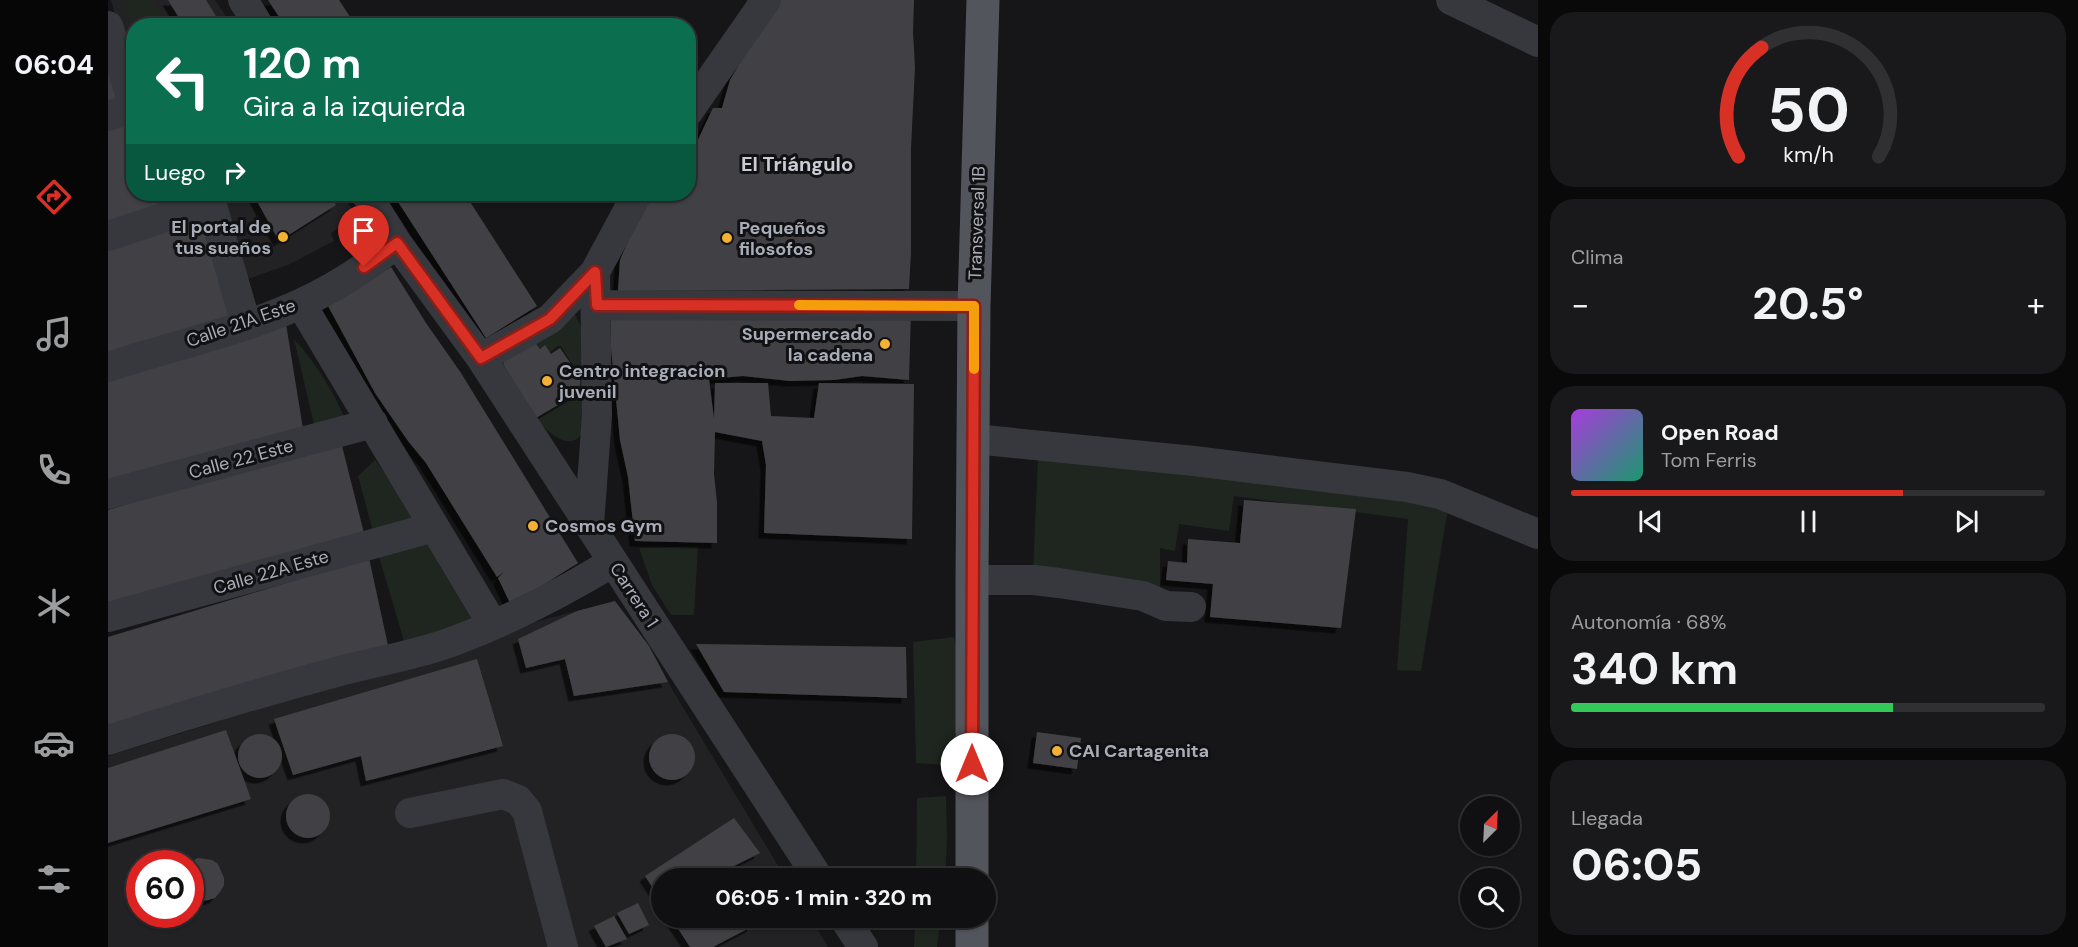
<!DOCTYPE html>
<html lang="es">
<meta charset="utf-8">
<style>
:root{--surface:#101012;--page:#19191b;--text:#f1f3f6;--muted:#9c9d9f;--line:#303032;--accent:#d93025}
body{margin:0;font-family:"DM Sans",sans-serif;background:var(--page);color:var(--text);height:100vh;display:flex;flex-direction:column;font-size:22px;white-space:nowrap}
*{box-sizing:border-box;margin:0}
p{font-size:20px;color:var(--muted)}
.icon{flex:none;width:33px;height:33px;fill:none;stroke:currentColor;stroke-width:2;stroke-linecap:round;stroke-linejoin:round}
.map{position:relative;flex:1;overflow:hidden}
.panel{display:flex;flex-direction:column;gap:12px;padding:12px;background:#09090a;width:540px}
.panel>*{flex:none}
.top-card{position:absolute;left:18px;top:18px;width:570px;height:183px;border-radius:24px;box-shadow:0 2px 4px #0004,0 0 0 2px var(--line);background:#0b6e4f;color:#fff;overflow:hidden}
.needle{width:39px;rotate:24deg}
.fabs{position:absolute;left:1352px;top:796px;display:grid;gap:12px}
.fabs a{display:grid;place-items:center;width:60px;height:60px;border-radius:50%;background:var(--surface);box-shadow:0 2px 4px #0004,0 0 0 2px var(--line);font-size:30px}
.speed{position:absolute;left:18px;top:850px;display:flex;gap:12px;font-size:30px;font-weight:700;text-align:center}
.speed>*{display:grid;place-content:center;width:78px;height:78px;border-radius:50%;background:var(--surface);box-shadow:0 2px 4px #0004,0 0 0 2px var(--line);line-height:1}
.speed .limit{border:9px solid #d22;background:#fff;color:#111}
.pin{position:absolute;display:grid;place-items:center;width:51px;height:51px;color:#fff;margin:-62px -26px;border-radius:50% 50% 50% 0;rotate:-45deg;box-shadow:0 0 6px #0007}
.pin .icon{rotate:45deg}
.me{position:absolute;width:66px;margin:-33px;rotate:0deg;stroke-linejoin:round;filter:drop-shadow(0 0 4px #0008)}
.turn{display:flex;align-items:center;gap:21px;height:126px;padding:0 18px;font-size:27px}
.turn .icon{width:78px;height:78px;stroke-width:2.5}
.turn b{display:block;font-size:42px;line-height:51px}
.then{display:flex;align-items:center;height:57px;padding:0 18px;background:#0003;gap:12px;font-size:22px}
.big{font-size:45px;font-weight:700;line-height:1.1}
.panel .card{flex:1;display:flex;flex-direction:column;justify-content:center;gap:9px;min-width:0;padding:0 21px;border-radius:24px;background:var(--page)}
.panel .dial{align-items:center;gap:0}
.dial svg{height:156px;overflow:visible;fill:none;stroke:var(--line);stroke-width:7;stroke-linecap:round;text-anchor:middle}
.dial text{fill:var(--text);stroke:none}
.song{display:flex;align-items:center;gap:18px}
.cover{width:72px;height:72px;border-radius:9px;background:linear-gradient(135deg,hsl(280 70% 55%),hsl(160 70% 35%))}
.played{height:6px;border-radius:3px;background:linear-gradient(90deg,var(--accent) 70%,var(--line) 70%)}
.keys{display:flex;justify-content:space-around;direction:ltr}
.heat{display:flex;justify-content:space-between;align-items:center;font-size:33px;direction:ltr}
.charge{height:9px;border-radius:4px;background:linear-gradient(90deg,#34c759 68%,var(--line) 0)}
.trip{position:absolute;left:543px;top:868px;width:345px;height:60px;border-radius:30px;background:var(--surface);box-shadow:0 2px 4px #0004,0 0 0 2px var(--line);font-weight:700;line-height:60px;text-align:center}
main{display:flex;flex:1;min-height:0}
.dock{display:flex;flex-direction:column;width:108px;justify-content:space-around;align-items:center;background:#060607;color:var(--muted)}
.dock .icon{width:42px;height:42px}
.dock .selected{color:var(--accent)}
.dock b{font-size:27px;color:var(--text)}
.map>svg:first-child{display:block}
.built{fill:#222225;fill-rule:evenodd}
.green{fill:#1e261f}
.building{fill:#404145;filter:url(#shadow)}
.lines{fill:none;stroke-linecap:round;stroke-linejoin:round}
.minor{stroke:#37383d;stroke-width:30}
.major{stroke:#53555c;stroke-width:33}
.route-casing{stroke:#8d1f18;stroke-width:15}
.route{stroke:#d93025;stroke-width:10}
.slow{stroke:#f59e0b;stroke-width:10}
.poi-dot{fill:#f2b134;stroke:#111113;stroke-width:2}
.labels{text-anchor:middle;stroke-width:6;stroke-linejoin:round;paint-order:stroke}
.street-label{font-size:18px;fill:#a8adb8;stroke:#111113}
.poi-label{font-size:18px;font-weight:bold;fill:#a8adb8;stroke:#111113;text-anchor:start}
.neighbourhood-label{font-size:20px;font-weight:bold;fill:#c9ccd4;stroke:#111113}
</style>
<main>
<nav class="dock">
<b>06:04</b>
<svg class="icon selected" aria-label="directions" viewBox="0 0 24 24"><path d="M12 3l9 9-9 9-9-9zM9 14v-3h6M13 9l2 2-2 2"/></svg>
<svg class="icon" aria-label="music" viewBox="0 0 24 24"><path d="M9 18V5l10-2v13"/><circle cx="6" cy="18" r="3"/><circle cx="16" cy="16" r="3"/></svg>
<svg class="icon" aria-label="phone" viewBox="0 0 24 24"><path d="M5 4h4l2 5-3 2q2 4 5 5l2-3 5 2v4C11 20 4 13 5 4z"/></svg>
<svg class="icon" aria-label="climate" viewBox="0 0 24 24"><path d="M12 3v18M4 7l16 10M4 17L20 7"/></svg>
<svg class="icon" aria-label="car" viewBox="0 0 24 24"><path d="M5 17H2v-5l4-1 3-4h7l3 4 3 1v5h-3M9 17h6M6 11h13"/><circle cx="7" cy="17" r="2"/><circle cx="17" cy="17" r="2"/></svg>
<svg class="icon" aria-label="filters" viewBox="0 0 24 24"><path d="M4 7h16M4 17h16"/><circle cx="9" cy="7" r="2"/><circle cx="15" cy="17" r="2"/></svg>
</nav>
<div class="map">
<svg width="1430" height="947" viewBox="0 0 1430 947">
<defs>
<filter id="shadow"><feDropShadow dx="-5.5" dy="5.5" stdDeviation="0" flood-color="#0009"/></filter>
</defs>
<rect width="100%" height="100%" fill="#161618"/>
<path class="built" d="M 3,0 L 107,0 L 124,25 L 26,26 L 25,81 Z
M 84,194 L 234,194 L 246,212 L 245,220 L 223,233 L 226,241 L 180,265 L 137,280 Z
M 507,601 L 541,646 L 564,689 L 678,879 L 554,879 L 554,918 L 702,918 L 720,947 L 0,947 L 0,756 L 438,619 ZM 32,864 L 82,864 L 82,915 L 32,915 Z"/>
<path class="green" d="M 23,0 L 45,0 L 61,25 L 25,26 L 16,4 Z
M 466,313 C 480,333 480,375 477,399 C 477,405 474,411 474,417 C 473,423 476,429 473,435 C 460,452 436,429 428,418 L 470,393 L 467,388 L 472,384 L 472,377 L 453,346 L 450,346 L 442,352 L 437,347 L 432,348 L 427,341 Z
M 186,339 C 210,365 226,393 240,425 L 208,433 Z
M 930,458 L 1105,473 L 1340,508 L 1313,671 L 1289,670 L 1300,519 L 1126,496 L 1121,531 L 1071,524 L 1067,551 L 1052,548 L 1052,595 L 925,573 Z
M 267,460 L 281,479 L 307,524 L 266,535 L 250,476 Z
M 321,537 L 369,626 L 298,648 L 269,550 Z
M 590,546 L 586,615 L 563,615 L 544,585 L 531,548 Z
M 846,637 C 856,676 851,721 843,760 L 840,765 L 808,763 L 805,642 Z
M 838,796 L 839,841 L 837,879 L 808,879 L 809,798 Z
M 807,918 L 833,918 L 829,947 L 806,947 Z"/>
<path class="building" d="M 60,0 L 98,0 L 114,26 L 76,26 Z
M 160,0 L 231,0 L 248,26 L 177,26 Z
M 669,0 L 806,0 L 805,32 L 807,67 L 803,148 L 803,253 L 801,289 L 510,291 L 512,260 L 540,194 L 580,194 L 580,144 L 588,144 L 605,108 L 614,108 L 622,80 Z
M 0,63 L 13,102 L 0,106 Z
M 26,119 L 26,194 L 64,194 L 67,205 L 0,227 L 0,127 Z
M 145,194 L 222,194 L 228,205 L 171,241 Z
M 285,194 L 357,194 L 429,306 L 378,338 Z
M 98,216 L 122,321 L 0,360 L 0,248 Z
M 283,267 L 318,323 L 353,373 L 470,563 L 403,605 L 390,578 L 396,572 L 389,577 L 318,463 L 300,441 L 267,393 L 219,304 Z
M 803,311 L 801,380 L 754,376 L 726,380 L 682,381 L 635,376 L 601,379 L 606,419 L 607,383 L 660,383 L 663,416 L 706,418 L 711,383 L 806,384 L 804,539 L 656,533 L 658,465 L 654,441 L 607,432 L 606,474 L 609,502 L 609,543 L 527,541 L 520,477 L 512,440 L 503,348 L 503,320 Z
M 178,324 L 196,435 L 0,495 L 0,381 Z
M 425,339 L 432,349 L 437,345 L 443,354 L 452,348 L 472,377 L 472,385 L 467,388 L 470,393 L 428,418 L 395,364 L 399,356 Z
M 232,438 L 257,537 L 0,612 L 0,510 Z
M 1136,500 L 1248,509 L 1233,628 L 1102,617 L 1105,584 L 1058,580 L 1060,561 L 1079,563 L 1080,539 L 1132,543 Z
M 261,558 L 281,650 L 0,736 L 0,637 Z
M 507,601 L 541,646 L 560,682 L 466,696 L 457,659 L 418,668 L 410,639 L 469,611 Z
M 588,644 L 798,647 L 799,698 L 616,692 Z
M 369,659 L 395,746 L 258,781 L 253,756 L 185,775 L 166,719 Z
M 118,730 L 143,799 L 0,843 L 0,768 Z
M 929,732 L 973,738 L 969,769 L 925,763 Z
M130 756a22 22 0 1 1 44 0a22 22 0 1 1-44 0Z
M541 757a23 23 0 1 1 46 0a23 23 0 1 1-46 0Z
M178 816a22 22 0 1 1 44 0a22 22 0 1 1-44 0Z
M 626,818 L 652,853 L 612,873 L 616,879 L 554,879 L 554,902 L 537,876 Z
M 90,858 L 104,860 L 110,864 L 116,878 L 116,885 L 112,892 L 107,898 L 100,900 L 93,901 L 82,897 L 82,864 L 79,864 Z
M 530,903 L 541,925 L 521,934 L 509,913 Z
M 506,916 L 519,939 L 498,947 L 486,926 Z
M 563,918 L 640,918 L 645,926 L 605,947 L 582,947 Z"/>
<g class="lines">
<path class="minor" d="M 135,0 L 151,26
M 1343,0 L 1430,42
M 0,26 L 26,106
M 580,112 L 658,0
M 0,116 L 26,108
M 258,194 L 289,243 L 373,358 L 711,879
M 0,236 L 103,202 L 138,324
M 193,304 L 385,625
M 489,305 L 866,306
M 373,358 L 442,319 L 487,272 L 529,194
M 0,367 C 63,346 131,332 192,304 C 227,288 259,267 289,243
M 866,439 L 1086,461 L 1299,487 L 1332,494 L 1430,534
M 0,494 L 265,423
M 481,525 L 489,415 L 487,272
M 864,580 L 926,580 L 951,583 L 1035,596 L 1058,606 L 1083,607
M 0,617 L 326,527
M 0,740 C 77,715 154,692 232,671 C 270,661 309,655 346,641 C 402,620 454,593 505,562
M 302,813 L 395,794 L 410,800 L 419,811 L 455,947
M 736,918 L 755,947"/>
<path class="major" d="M 864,879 L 864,580 L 866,306 L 875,0
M 864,918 L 864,947"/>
</g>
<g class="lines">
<g class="route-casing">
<path id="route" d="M 256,267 L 289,243 L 373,358 L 442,319 L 487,272 L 489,305 L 866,306 L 864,764"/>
</g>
<use href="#route" class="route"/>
<path class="slow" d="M 691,305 L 866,306 L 866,369"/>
</g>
<g class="poi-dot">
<circle cx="175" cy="237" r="6"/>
<circle cx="619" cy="238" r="6"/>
<circle cx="777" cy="344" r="6"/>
<circle cx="439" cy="381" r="6"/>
<circle cx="425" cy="526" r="6"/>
<circle cx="949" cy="751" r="6"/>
</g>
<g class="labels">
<g class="street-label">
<text transform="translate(869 223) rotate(-88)" y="6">Transversal 1B</text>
<text transform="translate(133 323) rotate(-19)" y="6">Calle 21A Este</text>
<text transform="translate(133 459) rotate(-15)" y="6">Calle 22 Este</text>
<text transform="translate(163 572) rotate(-16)" y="6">Calle 22A Este</text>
<text transform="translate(526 595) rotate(57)" y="6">Carrera 1</text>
</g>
<g class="poi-label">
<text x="163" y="233" text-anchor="end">El portal de<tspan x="163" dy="21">tus sueños</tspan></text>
<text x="631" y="234">Pequeños<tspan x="631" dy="21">filosofos</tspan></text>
<text x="765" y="340" text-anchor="end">Supermercado<tspan x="765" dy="21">la cadena</tspan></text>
<text x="451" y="377">Centro integracion<tspan x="451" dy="21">juvenil</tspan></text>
<text x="437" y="532">Cosmos Gym</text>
<text x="961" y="757">CAI Cartagenita</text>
</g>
<g class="neighbourhood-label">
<text x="689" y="171">El Triángulo</text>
</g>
</g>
</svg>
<div class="fabs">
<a><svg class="needle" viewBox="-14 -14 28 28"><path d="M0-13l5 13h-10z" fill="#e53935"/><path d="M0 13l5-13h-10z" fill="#9c9d9f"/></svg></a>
<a><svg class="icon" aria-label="search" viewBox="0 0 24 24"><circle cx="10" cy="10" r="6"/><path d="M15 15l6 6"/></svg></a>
</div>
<div class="speed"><div class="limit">60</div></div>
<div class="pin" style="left:256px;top:267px;background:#d93025"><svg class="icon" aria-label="arrive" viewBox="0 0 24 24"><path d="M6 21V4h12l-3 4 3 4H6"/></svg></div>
<svg class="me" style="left:864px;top:764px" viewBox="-20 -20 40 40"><circle r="19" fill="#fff"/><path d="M0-13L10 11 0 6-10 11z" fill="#d93025"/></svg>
<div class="trip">06:05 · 1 min · 320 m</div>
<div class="top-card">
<div class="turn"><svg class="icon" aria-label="left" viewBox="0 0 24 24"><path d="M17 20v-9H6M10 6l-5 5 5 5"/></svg><div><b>120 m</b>Gira a la izquierda</div></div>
<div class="then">Luego<svg class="icon" aria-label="right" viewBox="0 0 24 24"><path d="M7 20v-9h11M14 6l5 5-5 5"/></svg></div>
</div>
</div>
<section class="panel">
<div class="card dial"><svg viewBox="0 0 100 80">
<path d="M14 69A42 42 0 1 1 86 69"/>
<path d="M14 69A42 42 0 0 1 26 13" stroke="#d93025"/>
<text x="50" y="56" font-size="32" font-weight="700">50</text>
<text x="50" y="72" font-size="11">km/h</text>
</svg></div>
<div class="card"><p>Clima</p>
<div class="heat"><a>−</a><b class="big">20.5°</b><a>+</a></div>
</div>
<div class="card">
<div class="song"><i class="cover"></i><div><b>Open Road</b><p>Tom Ferris</p></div></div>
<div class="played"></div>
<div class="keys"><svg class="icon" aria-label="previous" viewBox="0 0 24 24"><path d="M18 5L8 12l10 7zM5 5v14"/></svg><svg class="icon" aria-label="pause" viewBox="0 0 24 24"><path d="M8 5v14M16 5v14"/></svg><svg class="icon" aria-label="next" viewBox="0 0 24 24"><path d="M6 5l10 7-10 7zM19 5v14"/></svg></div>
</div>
<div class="card"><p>Autonomía · 68%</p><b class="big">340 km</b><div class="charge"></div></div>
<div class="card"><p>Llegada</p><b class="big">06:05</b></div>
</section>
</main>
